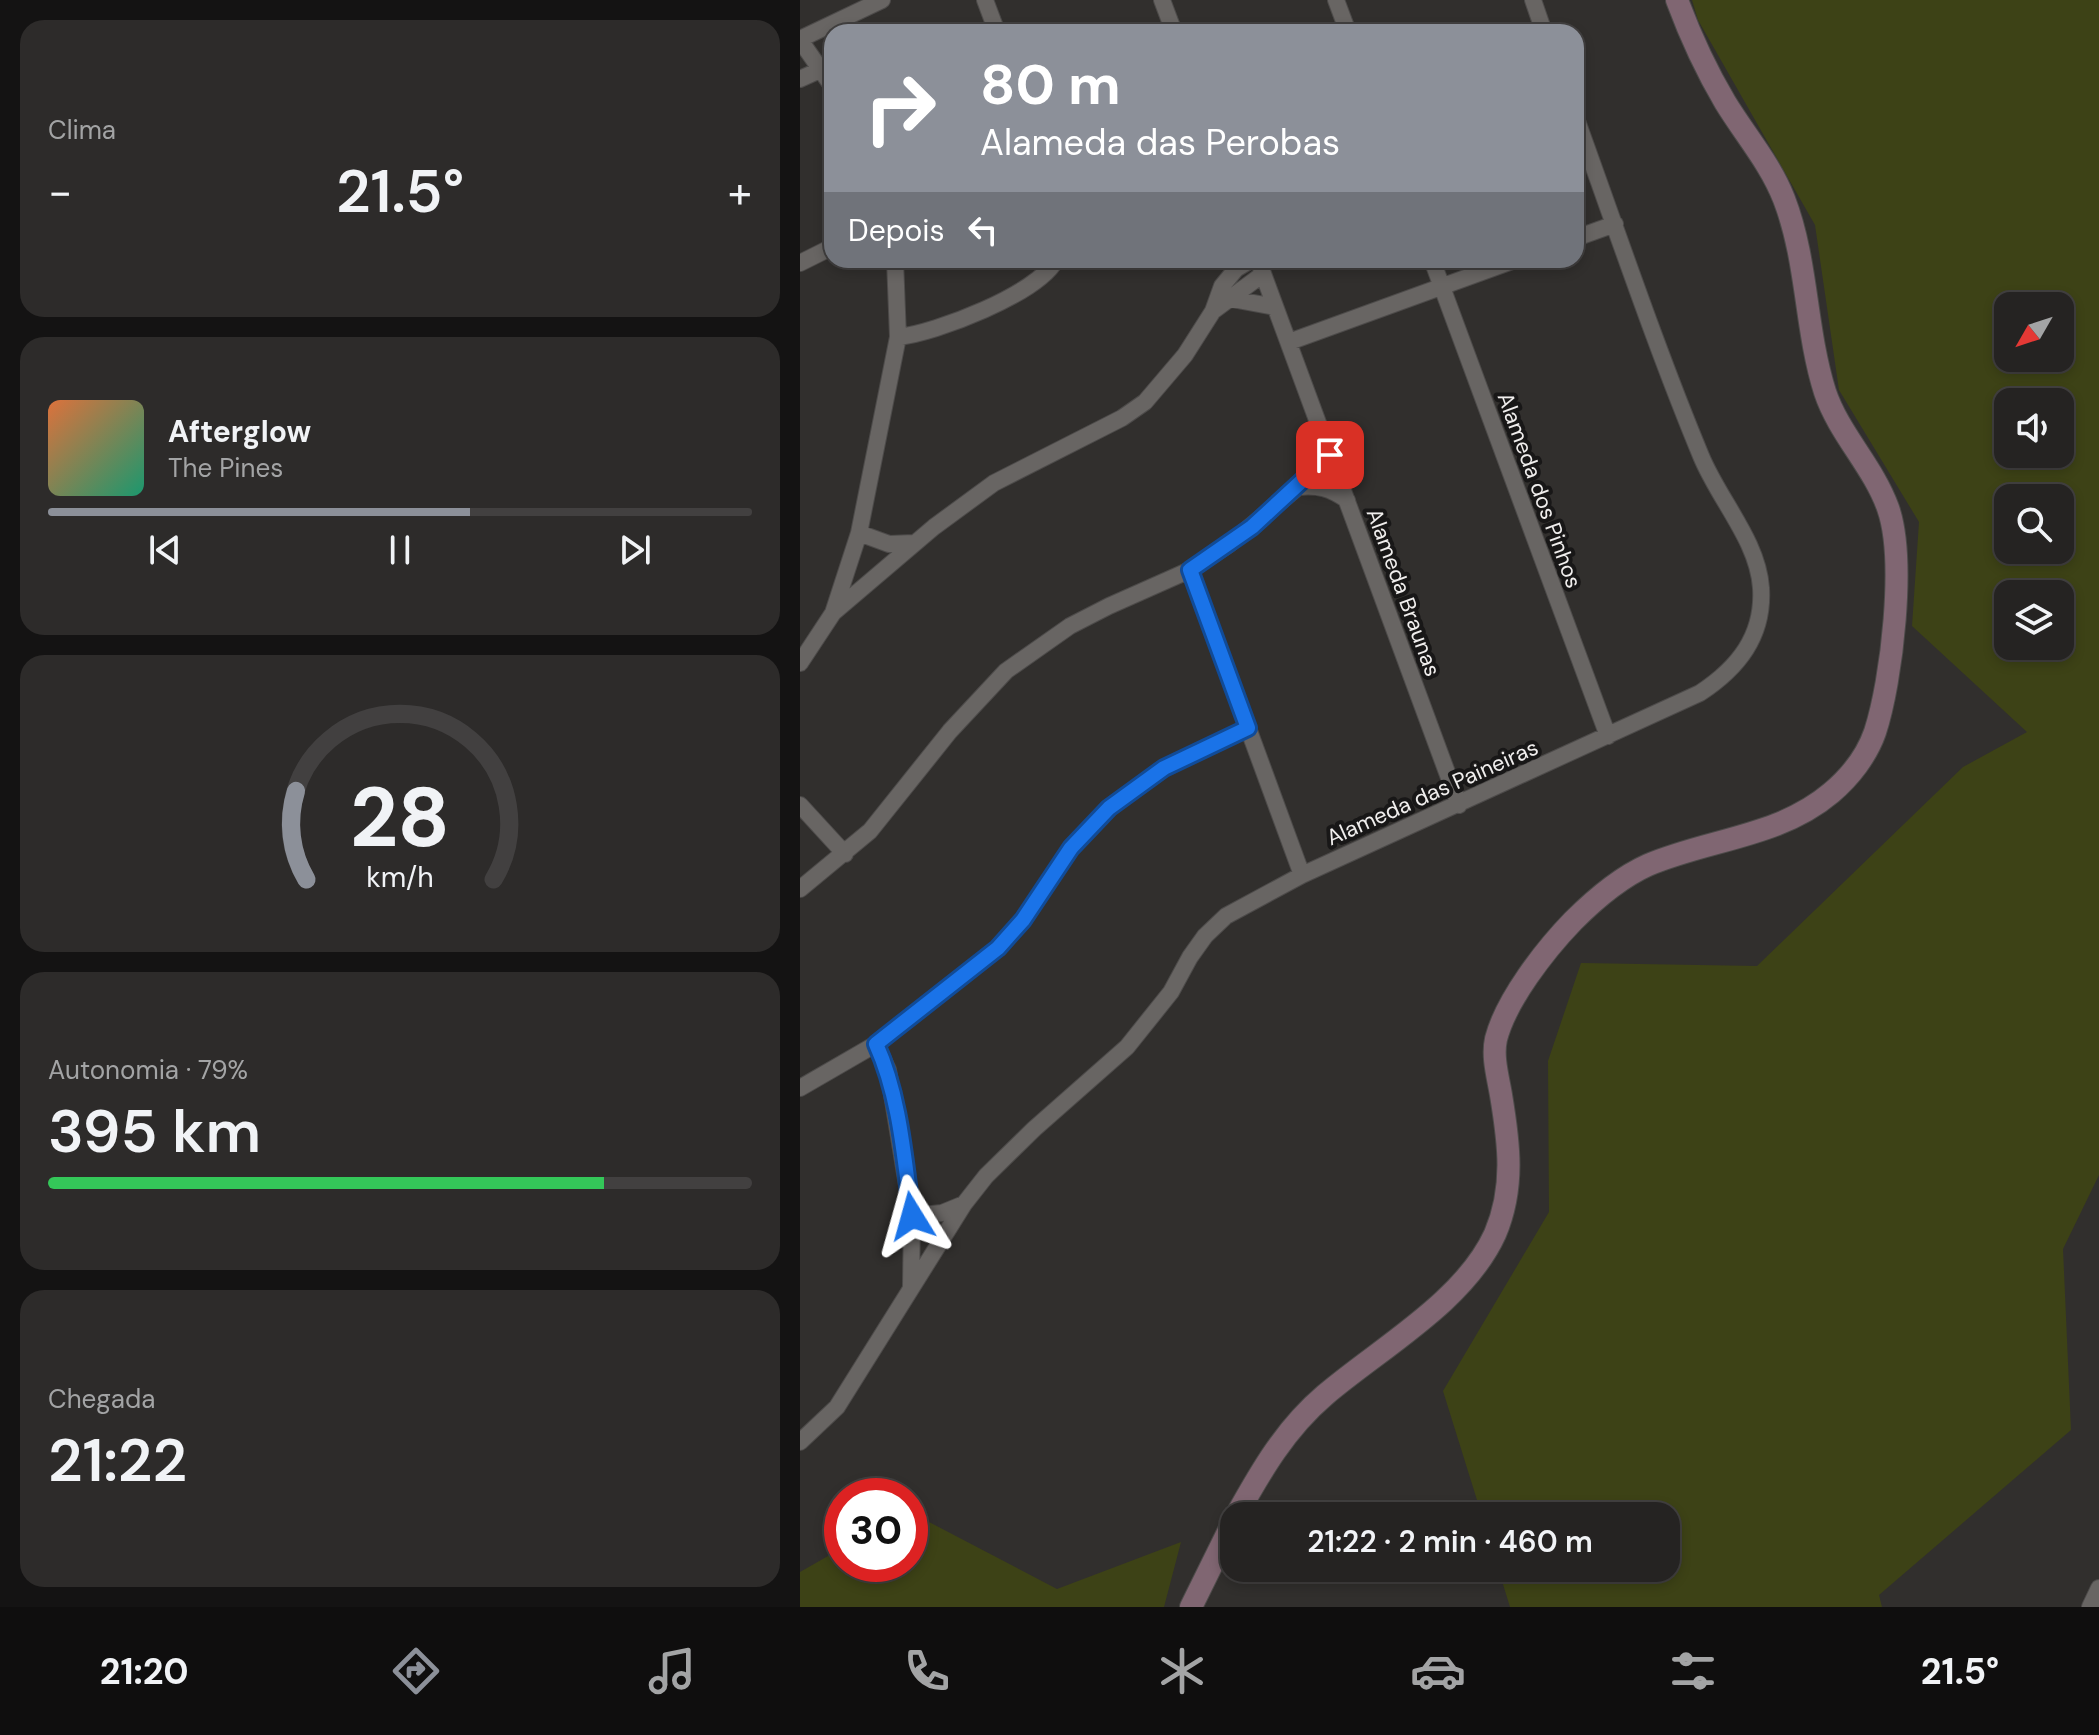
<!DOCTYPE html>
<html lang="pt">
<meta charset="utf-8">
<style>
:root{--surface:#252322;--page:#2d2b2a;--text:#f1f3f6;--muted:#a3a4a5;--line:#424040;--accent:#8c9099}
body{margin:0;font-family:"DM Sans",sans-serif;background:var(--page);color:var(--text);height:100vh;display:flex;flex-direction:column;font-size:30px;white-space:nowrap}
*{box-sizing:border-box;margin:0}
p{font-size:26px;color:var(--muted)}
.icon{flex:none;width:44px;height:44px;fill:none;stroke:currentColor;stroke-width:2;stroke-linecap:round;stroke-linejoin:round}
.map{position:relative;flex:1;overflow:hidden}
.sheet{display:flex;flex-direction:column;gap:20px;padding:20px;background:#141313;width:800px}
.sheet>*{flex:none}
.hud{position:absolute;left:24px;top:24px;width:760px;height:244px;border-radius:24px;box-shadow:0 4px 12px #0003,0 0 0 2px var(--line);background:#8c9099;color:#fff;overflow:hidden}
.needle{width:52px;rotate:231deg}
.fabs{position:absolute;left:1194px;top:292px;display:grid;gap:16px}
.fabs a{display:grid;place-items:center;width:80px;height:80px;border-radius:16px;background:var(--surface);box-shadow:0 4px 12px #0003,0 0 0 2px var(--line);font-size:40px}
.speed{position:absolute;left:24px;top:1478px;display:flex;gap:16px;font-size:40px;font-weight:700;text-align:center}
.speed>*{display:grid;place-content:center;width:104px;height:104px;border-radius:50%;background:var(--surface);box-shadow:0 4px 12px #0003,0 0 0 2px var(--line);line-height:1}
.speed .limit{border:12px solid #d22;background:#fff;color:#111}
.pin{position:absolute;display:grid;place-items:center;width:68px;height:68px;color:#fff;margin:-34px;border-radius:16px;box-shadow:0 4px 12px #0006}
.me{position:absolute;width:88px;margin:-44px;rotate:352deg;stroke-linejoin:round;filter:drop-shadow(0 0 6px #0008)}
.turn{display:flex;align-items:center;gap:28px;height:168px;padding:0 24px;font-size:36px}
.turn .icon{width:104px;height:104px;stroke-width:2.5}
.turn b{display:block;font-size:56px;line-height:68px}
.then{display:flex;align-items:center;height:76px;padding:0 24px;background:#0003;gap:16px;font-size:30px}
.big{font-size:60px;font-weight:600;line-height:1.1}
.sheet .widget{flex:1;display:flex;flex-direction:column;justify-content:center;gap:12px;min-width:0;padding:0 28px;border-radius:24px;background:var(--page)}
.sheet .dial{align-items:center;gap:0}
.dial svg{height:208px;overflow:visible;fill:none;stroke:var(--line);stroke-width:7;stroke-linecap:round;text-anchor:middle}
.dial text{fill:var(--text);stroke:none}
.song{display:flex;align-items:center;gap:24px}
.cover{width:96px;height:96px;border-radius:12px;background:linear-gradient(135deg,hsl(20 70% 55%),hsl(160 70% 35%))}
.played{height:8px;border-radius:4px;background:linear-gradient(90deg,var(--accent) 60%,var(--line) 60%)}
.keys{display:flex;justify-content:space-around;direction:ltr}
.heat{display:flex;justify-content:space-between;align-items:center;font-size:44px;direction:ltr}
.charge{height:12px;border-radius:6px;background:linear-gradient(90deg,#34c759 79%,var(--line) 0)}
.trip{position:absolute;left:420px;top:1502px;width:460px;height:80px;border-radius:24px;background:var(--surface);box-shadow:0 4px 12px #0003,0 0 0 2px var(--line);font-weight:600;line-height:80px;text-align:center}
.menu{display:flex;height:128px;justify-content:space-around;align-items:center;background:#0f0e0e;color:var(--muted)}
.menu .icon{width:56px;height:56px}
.menu .on{color:var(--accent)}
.menu b{font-size:36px;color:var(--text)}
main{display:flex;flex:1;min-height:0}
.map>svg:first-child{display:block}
.green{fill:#3d4216;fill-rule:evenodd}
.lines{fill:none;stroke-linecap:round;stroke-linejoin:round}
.street-casing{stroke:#4d4b4a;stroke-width:18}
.secondary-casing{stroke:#4d4b4a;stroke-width:24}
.street{stroke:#686563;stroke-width:16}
.secondary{stroke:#806672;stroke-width:22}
.route-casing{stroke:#114b97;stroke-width:20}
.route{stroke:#1a73e8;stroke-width:14}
.labels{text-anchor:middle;stroke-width:8;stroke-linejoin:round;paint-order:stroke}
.street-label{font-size:22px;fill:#f0eeed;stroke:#181717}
</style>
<main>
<section class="sheet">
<div class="widget"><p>Clima</p>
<div class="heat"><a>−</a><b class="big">21.5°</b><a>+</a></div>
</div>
<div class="widget">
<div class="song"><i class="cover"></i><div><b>Afterglow</b><p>The Pines</p></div></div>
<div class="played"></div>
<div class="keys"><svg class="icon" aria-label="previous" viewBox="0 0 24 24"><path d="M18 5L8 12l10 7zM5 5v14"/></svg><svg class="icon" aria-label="pause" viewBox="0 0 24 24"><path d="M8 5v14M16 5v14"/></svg><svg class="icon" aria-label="next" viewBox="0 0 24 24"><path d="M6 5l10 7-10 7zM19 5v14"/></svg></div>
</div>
<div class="widget dial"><svg viewBox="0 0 100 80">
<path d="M14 69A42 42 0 1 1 86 69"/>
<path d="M14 69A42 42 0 0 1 10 35" stroke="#8c9099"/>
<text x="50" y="56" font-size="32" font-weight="700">28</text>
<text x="50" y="72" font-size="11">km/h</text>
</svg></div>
<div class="widget"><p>Autonomia · 79%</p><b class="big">395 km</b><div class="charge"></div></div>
<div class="widget"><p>Chegada</p><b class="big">21:22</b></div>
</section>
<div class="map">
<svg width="1299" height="1607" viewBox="0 0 1299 1607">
<rect width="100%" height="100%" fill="#312f2d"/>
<path class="green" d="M 892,0 L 1299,0 L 1299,1175 L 1263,1249 L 1271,1430 L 1079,1595 L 1082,1607 L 710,1607 L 698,1568 L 866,1568 L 866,1516 L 682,1516 L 643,1391 L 749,1212 L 748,1061 L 781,963 L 957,966 L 1163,767 L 1227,732 L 1112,626 L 1119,522 L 1039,390 L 1015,225 L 898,20 ZM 1208,306 L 1260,306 L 1260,358 L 1208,358 ZM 1208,402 L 1260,402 L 1260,454 L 1208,454 ZM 1208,498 L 1260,498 L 1260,550 L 1208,550 ZM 1208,594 L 1260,594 L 1260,646 L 1208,646 Z
M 110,1512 L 257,1589 L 381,1542 L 364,1607 L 0,1607 L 0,1572 L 42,1548 L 42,1564 L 110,1564 Z"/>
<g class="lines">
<g class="street-casing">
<path id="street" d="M 185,0 L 197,32
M 362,0 L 374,32
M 536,0 L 548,32
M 733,0 L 744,32
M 0,39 L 82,0
M 0,40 L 32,86
M 0,79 L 22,69
M 776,238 L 815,224
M 458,260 L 659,805
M 632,260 L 808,736
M 0,263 L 32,247
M 432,299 L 475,307
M 413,311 L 463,274
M 98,337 C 136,333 237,294 256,260
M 489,342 L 715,260
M 498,487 C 518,485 530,488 547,500
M 59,533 L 89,544 L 114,543
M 390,570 L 502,875
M 33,613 L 134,527 L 194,483 L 322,418 L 345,402 L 385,355 L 413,311 L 422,286 L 436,269 L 451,260
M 0,663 L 33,613 L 59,533 L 98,337 L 95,260
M 0,805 L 45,854
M 0,889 L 70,831 L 150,731 L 206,671 L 270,626 L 309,606 L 390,570 L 428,545 L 498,487 L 530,455
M 76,1044 L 88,1070 L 112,1216 L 111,1286
M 0,1088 L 76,1044 L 198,948 L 223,920 L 271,848 L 309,808 L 364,768 L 448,728
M 112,1216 L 142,1213 L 164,1204
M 0,1442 L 37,1407 L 164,1204 L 186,1176 L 234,1129 L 327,1047 L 371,992 L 390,957 L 405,936 L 426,916 L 502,875 L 900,693 C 938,668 964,636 961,588 C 958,541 919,500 901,456 C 855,345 817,231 776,118
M 1290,1607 L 1299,1588"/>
</g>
<g class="secondary-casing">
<path id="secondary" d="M 436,1516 C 461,1471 485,1429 525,1395 C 580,1348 664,1302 695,1234 C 715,1187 709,1143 701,1095 C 698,1077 692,1057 696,1039 C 706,1000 745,950 773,921 C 795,899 819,878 848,865 C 909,839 979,837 1031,793 C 1050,777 1067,755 1075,732 C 1092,680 1106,559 1088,508 C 1073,466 1039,434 1025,392 C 1005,329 1008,261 984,199 C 970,163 945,135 925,102 C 906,70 890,35 877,0
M 391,1607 L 434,1520"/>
</g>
<use href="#street" class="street"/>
<use href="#secondary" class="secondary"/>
</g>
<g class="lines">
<g class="route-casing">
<path id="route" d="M 112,1216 C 104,1158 100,1097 76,1044 L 198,948 L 223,920 L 271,848 L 309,808 L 364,768 L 448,728 L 390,570 L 452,527 L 530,455"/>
</g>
<use href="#route" class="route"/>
</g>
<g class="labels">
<g class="street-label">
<text transform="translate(740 490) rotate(70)" y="8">Alameda dos Pinhos</text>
<text transform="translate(604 592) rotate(70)" y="8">Alameda Braunas</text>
<text transform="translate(632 792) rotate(-24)" y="8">Alameda das Paineiras</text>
</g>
</g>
</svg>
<div class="fabs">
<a><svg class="needle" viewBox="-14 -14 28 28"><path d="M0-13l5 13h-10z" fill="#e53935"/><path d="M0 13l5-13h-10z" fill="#a3a4a5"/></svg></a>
<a><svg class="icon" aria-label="sound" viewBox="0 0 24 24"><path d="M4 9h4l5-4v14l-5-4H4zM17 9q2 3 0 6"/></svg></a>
<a><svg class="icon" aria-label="search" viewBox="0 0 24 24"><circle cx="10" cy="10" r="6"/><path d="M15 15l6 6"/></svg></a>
<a><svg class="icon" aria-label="layers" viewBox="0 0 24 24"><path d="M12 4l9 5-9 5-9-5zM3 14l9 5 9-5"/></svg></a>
</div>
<div class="speed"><div class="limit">30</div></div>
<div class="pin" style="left:530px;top:455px;background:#d93025"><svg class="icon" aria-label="arrive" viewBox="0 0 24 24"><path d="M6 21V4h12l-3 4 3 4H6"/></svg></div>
<svg class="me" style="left:112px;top:1216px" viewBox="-20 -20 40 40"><path d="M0-17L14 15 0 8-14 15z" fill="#1a73e8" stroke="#fff" stroke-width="4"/></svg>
<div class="trip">21:22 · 2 min · 460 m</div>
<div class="hud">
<div class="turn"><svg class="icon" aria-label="right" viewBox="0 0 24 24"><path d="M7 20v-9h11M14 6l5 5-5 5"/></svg><div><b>80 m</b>Alameda das Perobas</div></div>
<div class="then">Depois<svg class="icon" aria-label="left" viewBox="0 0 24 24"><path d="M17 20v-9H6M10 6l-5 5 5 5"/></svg></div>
</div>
</div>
</main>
<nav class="menu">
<b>21:20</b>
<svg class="icon on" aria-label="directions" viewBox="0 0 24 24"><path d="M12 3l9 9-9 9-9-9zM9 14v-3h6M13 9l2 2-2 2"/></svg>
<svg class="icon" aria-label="music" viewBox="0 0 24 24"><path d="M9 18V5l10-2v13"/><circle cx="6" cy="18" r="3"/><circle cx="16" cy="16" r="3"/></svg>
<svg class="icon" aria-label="phone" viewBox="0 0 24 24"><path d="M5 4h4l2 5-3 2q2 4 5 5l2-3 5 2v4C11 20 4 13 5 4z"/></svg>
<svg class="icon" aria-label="climate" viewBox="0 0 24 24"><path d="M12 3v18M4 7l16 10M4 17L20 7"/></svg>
<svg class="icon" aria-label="car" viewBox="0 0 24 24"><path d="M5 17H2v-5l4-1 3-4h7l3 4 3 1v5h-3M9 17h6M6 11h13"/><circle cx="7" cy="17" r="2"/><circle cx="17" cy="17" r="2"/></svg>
<svg class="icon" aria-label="filters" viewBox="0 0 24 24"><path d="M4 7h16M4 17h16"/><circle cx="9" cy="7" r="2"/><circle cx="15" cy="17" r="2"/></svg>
<b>21.5°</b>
</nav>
